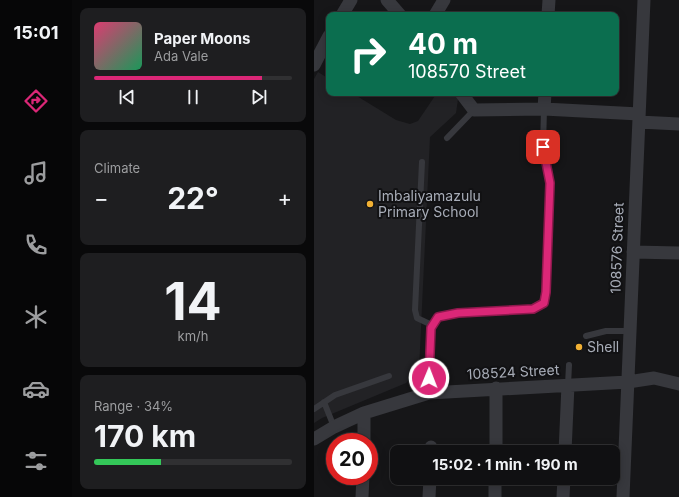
<!DOCTYPE html>
<meta charset="utf-8">
<style>
:root{--surface:#101012;--page:#1e1e20;--text:#f1f3f6;--muted:#9c9d9f;--line:#303032;--accent:#db2777}
body{margin:0;font-family:Inter,sans-serif;background:var(--page);color:var(--text);height:100vh;display:flex;flex-direction:column;font-size:15px;white-space:nowrap}
*{box-sizing:border-box;margin:0}
p{font-size:13px;color:var(--muted)}
.icon{flex:none;width:22px;height:22px;fill:none;stroke:currentColor;stroke-width:2;stroke-linecap:round;stroke-linejoin:round}
.map{position:relative;flex:1;overflow:hidden}
.details{display:flex;flex-direction:column;gap:8px;padding:8px;background:#09090a;width:242px}
.details>*{flex:none}
.guide{position:absolute;left:12px;top:12px;width:293px;height:84px;border-radius:8px;box-shadow:0 2px 10px #0003,0 0 0 1px var(--line);background:#0b6e4f;color:#fff;overflow:hidden}
.speed{position:absolute;left:12px;top:433px;display:flex;gap:8px;font-size:20px;font-weight:700;text-align:center}
.speed>*{display:grid;place-content:center;width:52px;height:52px;border-radius:50%;background:var(--surface);box-shadow:0 2px 10px #0003,0 0 0 1px var(--line);line-height:1}
.speed .limit{border:6px solid #d22;background:#fff;color:#111}
.pin{position:absolute;display:grid;place-items:center;width:34px;height:34px;color:#fff;margin:-17px;border-radius:8px;box-shadow:0 2px 6px #0006}
.me{position:absolute;width:44px;margin:-22px;rotate:1deg;stroke-linejoin:round;filter:drop-shadow(0 0 3px #0008)}
.turn{display:flex;align-items:center;gap:14px;height:84px;padding:0 16px;font-size:18px}
.turn .icon{width:52px;height:52px;stroke-width:2.5}
.turn b{display:block;font-size:28px;line-height:34px}
.big{font-size:30px;font-weight:700;line-height:1.1}
.details .tile{flex:1;display:flex;flex-direction:column;justify-content:center;gap:6px;min-width:0;padding:0 14px;border-radius:8px;background:var(--page)}
.details .dial{align-items:center;gap:0}
.dial b{font-size:52px;line-height:1}
.song{display:flex;align-items:center;gap:12px}
.cover{width:48px;height:48px;border-radius:6px;background:linear-gradient(135deg,hsl(340 70% 55%),hsl(150 70% 35%))}
.played{height:4px;border-radius:2px;background:linear-gradient(90deg,var(--accent) 85%,var(--line) 85%)}
.keys{display:flex;justify-content:space-around;direction:ltr}
.heat{display:flex;justify-content:space-between;align-items:center;font-size:22px;direction:ltr}
.charge{height:6px;border-radius:3px;background:linear-gradient(90deg,#34c759 34%,var(--line) 0)}
.trip{position:absolute;left:76px;top:445px;width:230px;height:40px;border-radius:8px;background:var(--surface);box-shadow:0 2px 10px #0003,0 0 0 1px var(--line);font-weight:700;line-height:40px;text-align:center}
main{display:flex;flex:1;min-height:0}
.tab-bar{display:flex;flex-direction:column;width:72px;justify-content:space-around;align-items:center;background:#060607;color:var(--muted)}
.tab-bar .icon{width:28px;height:28px}
.tab-bar .on{color:var(--accent)}
.tab-bar b{font-size:18px;color:var(--text)}
.map>svg:first-child{display:block}
.built{fill:#222225}
.lines{fill:none;stroke-linecap:round;stroke-linejoin:round}
.service{stroke:#37383d;stroke-width:6}
.minor{stroke:#37383d;stroke-width:13}
.route-casing{stroke:#8e194d;stroke-width:10}
.route{stroke:#db2777;stroke-width:7}
.poi-dot{fill:#f2b134;stroke:#111113;stroke-width:1.5}
.labels{text-anchor:middle;stroke-width:4;stroke-linejoin:round;paint-order:stroke}
.poi-label{font-size:14px;fill:#a8adb8;stroke:#111113;text-anchor:start}
.street-label{font-size:14px;fill:#a8adb8;stroke:#111113}
</style>
<main>
<nav class="tab-bar">
<b>15:01</b>
<svg class="icon on" aria-label="directions" viewBox="0 0 24 24"><path d="M12 3l9 9-9 9-9-9zM9 14v-3h6M13 9l2 2-2 2"/></svg>
<svg class="icon" aria-label="music" viewBox="0 0 24 24"><path d="M9 18V5l10-2v13"/><circle cx="6" cy="18" r="3"/><circle cx="16" cy="16" r="3"/></svg>
<svg class="icon" aria-label="phone" viewBox="0 0 24 24"><path d="M5 4h4l2 5-3 2q2 4 5 5l2-3 5 2v4C11 20 4 13 5 4z"/></svg>
<svg class="icon" aria-label="climate" viewBox="0 0 24 24"><path d="M12 3v18M4 7l16 10M4 17L20 7"/></svg>
<svg class="icon" aria-label="car" viewBox="0 0 24 24"><path d="M5 17H2v-5l4-1 3-4h7l3 4 3 1v5h-3M9 17h6M6 11h13"/><circle cx="7" cy="17" r="2"/><circle cx="17" cy="17" r="2"/></svg>
<svg class="icon" aria-label="filters" viewBox="0 0 24 24"><path d="M4 7h16M4 17h16"/><circle cx="9" cy="7" r="2"/><circle cx="15" cy="17" r="2"/></svg>
</nav>
<section class="details">
<div class="tile">
<div class="song"><i class="cover"></i><div><b>Paper Moons</b><p>Ada Vale</p></div></div>
<div class="played"></div>
<div class="keys"><svg class="icon" aria-label="previous" viewBox="0 0 24 24"><path d="M18 5L8 12l10 7zM5 5v14"/></svg><svg class="icon" aria-label="pause" viewBox="0 0 24 24"><path d="M8 5v14M16 5v14"/></svg><svg class="icon" aria-label="next" viewBox="0 0 24 24"><path d="M6 5l10 7-10 7zM19 5v14"/></svg></div>
</div>
<div class="tile"><p>Climate</p>
<div class="heat"><a>−</a><b class="big">22°</b><a>+</a></div>
</div>
<div class="tile dial"><b>14</b><p>km/h</p></div>
<div class="tile"><p>Range · 34%</p><b class="big">170 km</b><div class="charge"></div></div>
</section>
<div class="map">
<svg width="365" height="497" viewBox="0 0 365 497">
<rect width="100%" height="100%" fill="#161618"/>
<path class="built" d="M 4,72 L 15,79 L 15,93 L 38,93 L 82,120 L 96,124 L 104,121 L 123,93 L 139,93 L 144,99 L 142,113 L 116,137 L 105,370 L 92,383 L 8,418 L 0,423 L 0,79 Z"/>
<g class="lines">
<path class="service" d="M 133,138 L 160,110
M 108,162 L 101,310 L 103,318 L 118,325
M 272,336 L 292,331 L 316,331
M 254,385 L 255,365
M 115,393 L 117,328 L 124,317 L 144,313 L 219,309 L 230,303 L 232,299 L 236,183 L 229,147 L 230,109
M 10,402 L 20,427
M 0,409 L 21,395 L 75,376"/>
<path class="minor" d="M 73,0 L 86,15
M 28,15 L 37,0
M 121,15 L 130,0
M 234,15 L 235,0
M 0,65 L 15,36
M 147,93 L 160,110 L 230,109 L 325,114
M 230,109 L 231,93
M 325,122 L 365,124
M 319,252 L 365,253
M 182,388 L 182,452
M 0,439 L 20,427 L 50,413 L 115,393 L 314,382 L 340,378 L 365,384
M 50,442 L 50,413
M 117,452 L 117,447
M 251,452 L 254,385
M 48,497 L 49,476
M 115,497 L 116,478
M 181,497 L 181,478
M 249,497 L 250,478
M 309,497 L 330,0"/>
</g>
<g class="lines">
<g class="route-casing">
<path id="route" d="M 115,378 L 117,328 L 124,317 L 144,313 L 219,309 L 230,303 L 232,292 L 236,183 L 229,147"/>
</g>
<use href="#route" class="route"/>
</g>
<g class="poi-dot">
<circle cx="56" cy="204" r="4"/>
<circle cx="265" cy="347" r="4"/>
</g>
<g class="labels">
<g class="poi-label">
<text x="64" y="201">Imbaliyamazulu<tspan x="64" dy="16">Primary School</tspan></text>
<text x="273" y="352">Shell</text>
</g>
<g class="street-label">
<text transform="translate(303 248) rotate(-88)" y="5">108576 Street</text>
<text transform="translate(199 372) rotate(-3)" y="5">108524 Street</text>
</g>
</g>
</svg>
<div class="speed"><div class="limit">20</div></div>
<div class="pin" style="left:229px;top:147px;background:#d93025"><svg class="icon" aria-label="arrive" viewBox="0 0 24 24"><path d="M6 21V4h12l-3 4 3 4H6"/></svg></div>
<svg class="me" style="left:115px;top:378px" viewBox="-20 -20 40 40"><circle r="17" fill="#db2777" stroke="#fff" stroke-width="3"/><path d="M0-11L8 9 0 5-8 9z" fill="#fff"/></svg>
<div class="trip">15:02 · 1 min · 190 m</div>
<div class="guide">
<div class="turn"><svg class="icon" aria-label="right" viewBox="0 0 24 24"><path d="M7 20v-9h11M14 6l5 5-5 5"/></svg><div><b>40 m</b>108570 Street</div></div>
</div>
</div>
</main>
